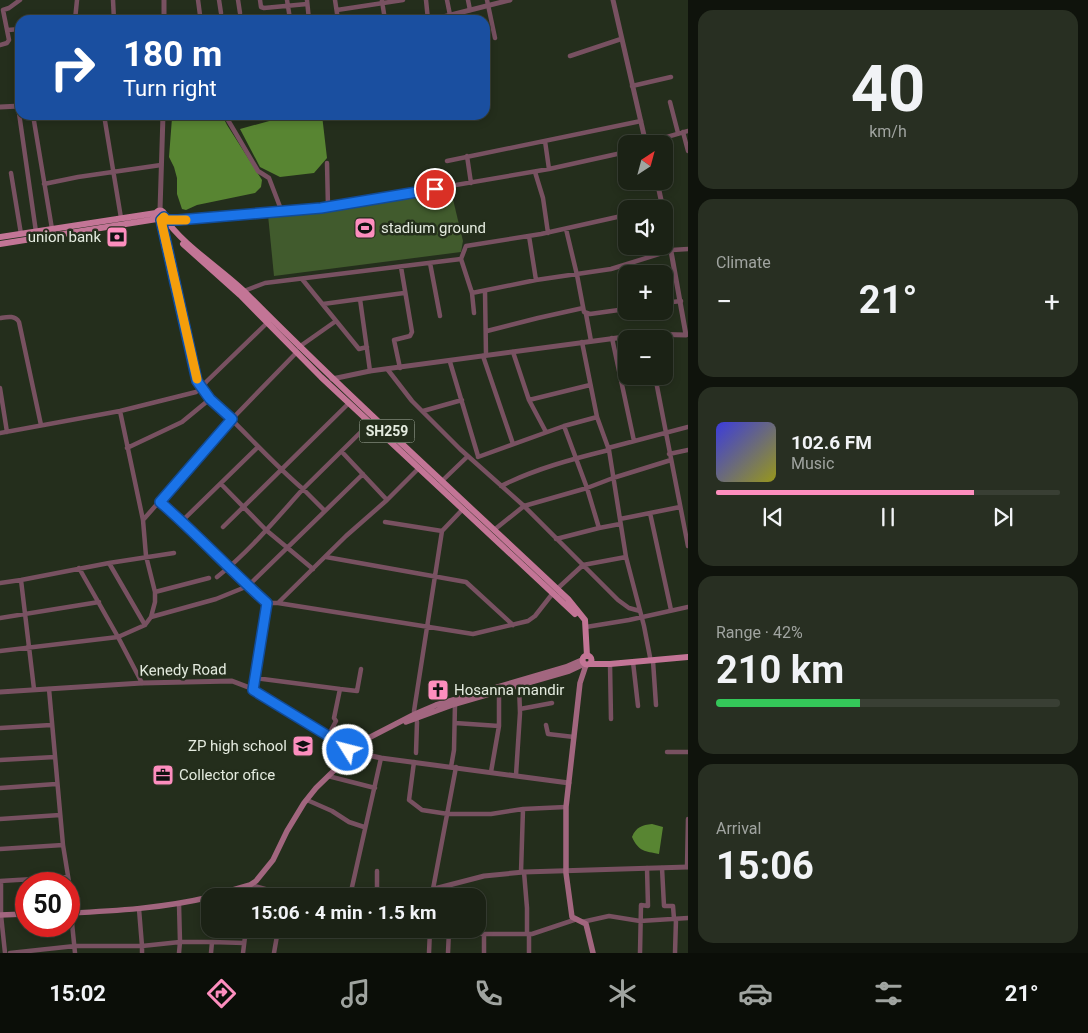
<!DOCTYPE html>
<meta charset="utf-8">
<style>
:root{--surface:#1b2215;--page:#282f22;--text:#f1f3f6;--muted:#a0a4a0;--line:#393f34;--accent:#fd8ebe}
body{margin:0;font-family:Roboto,sans-serif;background:var(--page);color:var(--text);height:100vh;display:flex;flex-direction:column;font-size:19px;white-space:nowrap}
*{box-sizing:border-box;margin:0}
p{font-size:16px;color:var(--muted)}
.icon{flex:none;width:28px;height:28px;fill:none;stroke:currentColor;stroke-width:2;stroke-linecap:round;stroke-linejoin:round}
.map{position:relative;flex:1;overflow:hidden}
.sheet{display:flex;flex-direction:column;gap:10px;padding:10px;background:#0f130c;width:400px}
.sheet>*{flex:none}
.hud{position:absolute;left:15px;top:15px;width:475px;height:105px;border-radius:15px;box-shadow:0 2px 8px #0003,0 0 0 1px var(--line);background:#1a4fa0;color:#fff;overflow:hidden}
.needle{width:32px;rotate:36deg}
.buttons{position:absolute;left:618px;top:135px;display:grid;gap:10px}
.buttons a{display:grid;place-items:center;width:55px;height:55px;border-radius:10px;background:var(--surface);box-shadow:0 2px 8px #0003,0 0 0 1px var(--line);font-size:25px}
.speed{position:absolute;left:15px;top:872px;display:flex;gap:10px;font-size:25px;font-weight:700;text-align:center}
.speed>*{display:grid;place-content:center;width:65px;height:65px;border-radius:50%;background:var(--surface);box-shadow:0 2px 8px #0003,0 0 0 1px var(--line);line-height:1}
.speed .limit{border:8px solid #d22;background:#fff;color:#111}
.pin{position:absolute;display:grid;place-items:center;width:42px;height:42px;color:#fff;margin:-21px;border:2px solid #fff;border-radius:50%;box-shadow:0 1px 5px #0007}
.me{position:absolute;width:55px;margin:-28px;rotate:306deg;stroke-linejoin:round;filter:drop-shadow(0 0 4px #0008)}
.turn{display:flex;align-items:center;gap:18px;height:105px;padding:0 25px;font-size:22px}
.turn .icon{width:65px;height:65px;stroke-width:2.5}
.turn b{display:block;font-size:35px;line-height:42px}
.big{font-size:38px;font-weight:700;line-height:1.1}
.sheet .widget{flex:1;display:flex;flex-direction:column;justify-content:center;gap:8px;min-width:0;padding:0 18px;border-radius:15px;background:var(--page)}
.sheet .dial{align-items:center;gap:0}
.dial b{font-size:65px;line-height:1}
.song{display:flex;align-items:center;gap:15px}
.cover{width:60px;height:60px;border-radius:8px;background:linear-gradient(135deg,hsl(240 70% 55%),hsl(60 70% 35%))}
.played{height:5px;border-radius:2px;background:linear-gradient(90deg,var(--accent) 75%,var(--line) 75%)}
.keys{display:flex;justify-content:space-around;direction:ltr}
.heat{display:flex;justify-content:space-between;align-items:center;font-size:28px;direction:ltr}
.charge{height:8px;border-radius:4px;background:linear-gradient(90deg,#34c759 42%,var(--line) 0)}
.trip{position:absolute;left:201px;top:888px;width:285px;height:50px;border-radius:15px;background:var(--surface);box-shadow:0 2px 8px #0003,0 0 0 1px var(--line);font-weight:700;line-height:50px;text-align:center}
.tab-bar{display:flex;height:80px;justify-content:space-around;align-items:center;background:#0b0e08;color:var(--muted)}
.tab-bar .icon{width:35px;height:35px}
.tab-bar .active{color:var(--accent)}
.tab-bar b{font-size:22px;color:var(--text)}
main{display:flex;flex:1;min-height:0}
.map>svg:first-child{display:block}
.green{fill:#415b2d}
.water{fill:#588532}
.lines{fill:none;stroke-linecap:round;stroke-linejoin:round}
.minor{stroke:#785161;stroke-width:4.5}
.tertiary{stroke:#785161;stroke-width:5}
.secondary{stroke:#a2667f;stroke-width:5.5}
.primary{stroke:#c37596;stroke-width:6}
.route-casing{stroke:#114b97;stroke-width:12}
.route{stroke:#1a73e8;stroke-width:9}
.slow{stroke:#f59e0b;stroke-width:9}
.labels{text-anchor:middle;stroke-width:5;stroke-linejoin:round;paint-order:stroke}
.shield{fill:#242e1c;stroke:#aab2a4;stroke-width:1}
.shield-label{font-size:14px;font-weight:bold;fill:#e4ebdf}
.poi-label{font-size:15px;fill:#e4ebdf;stroke:#242e1c;text-anchor:start}
.street-label{font-size:15px;fill:#e4ebdf;stroke:#242e1c}
</style>
<main>
<div class="map">
<svg width="688" height="953" viewBox="0 0 688 953">
<rect width="100%" height="100%" fill="#242e1c"/>
<path class="green" d="M 450,187 L 463,241 L 461,252 L 274,276 L 268,215 Z"/>
<path class="water" d="M 174,115 L 222,115 L 227,125 L 262,180 L 261,187 L 255,193 L 197,205 L 186,210 L 182,209 L 177,194 L 177,178 L 174,167 L 169,157 L 172,118 Z
M 291,115 L 322,115 L 327,158 L 314,173 L 280,177 L 260,167 L 240,129 Z
M 652,824 L 663,827 L 659,854 C 645,851 639,852 632,837 C 636,827 642,825 652,824 Z"/>
<g class="lines">
<path class="minor" d="M 113,0 L 114,20
M 198,0 L 200,15
M 219,0 L 221,13
M 238,0 L 240,13
M 260,0 L 261,7 L 264,8 L 307,4
M 287,0 L 290,19
M 307,0 L 309,20
M 335,0 L 338,20
M 426,0 L 428,20
M 447,0 L 450,15
M 468,0 L 470,10
M 487,0 L 495,38
M 382,1 L 385,20
M 337,10 L 403,0
M 75,20 L 77,0
M 8,30 L 20,29
M 0,45 L 7,43 L 9,40 L 3,10 L 9,8 L 20,0
M 570,56 L 621,39
M 632,86 L 671,77
M 670,102 L 678,133
M 18,106 L 36,232
M 33,115 L 52,229
M 104,115 L 121,218
M 225,115 L 258,171 L 269,178 L 282,212
M 683,132 L 688,151
M 545,141 L 549,169
M 646,143 L 688,131
M 467,156 L 471,183
M 447,161 L 641,121
M 327,163 L 328,207
M 535,172 L 543,198 L 548,233
M 11,173 L 21,234
M 44,184 L 78,177 L 161,165
M 649,209 L 662,205
M 166,220 L 321,208 L 549,169 L 626,152
M 566,229 L 577,275 L 584,312 L 590,314 L 626,309
M 529,236 L 536,280
M 461,259 L 472,293 L 536,280 L 611,269 L 672,250 L 688,249
M 430,263 L 440,316
M 302,279 L 359,349 L 367,347
M 244,291 L 265,283 L 461,259 L 466,246 L 541,234 L 626,215
M 485,291 L 486,355
M 472,293 L 474,313
M 360,299 L 370,371
M 664,303 L 681,301
M 323,304 L 404,293
M 586,314 L 591,341
M 0,318 C 7,317 15,315 19,322 L 41,425
M 487,331 L 538,318 L 583,308
M 612,338 L 634,441
M 582,342 L 597,417 L 609,450 L 626,557 L 644,626 L 650,657
M 299,347 L 336,321
M 513,352 L 529,400 L 546,432
M 483,356 L 513,444
M 450,362 L 478,456
M 400,368 L 394,340 L 410,336 L 412,332 L 401,267
M 388,370 L 412,401 L 460,449 L 524,506 L 618,600 L 629,608 L 640,611
M 655,376 L 688,546
M 0,388 L 7,432
M 210,399 C 242,428 270,461 303,489 L 370,423 L 376,420
M 529,400 L 590,385
M 120,411 L 143,520 L 146,556 L 155,592 L 155,602 L 151,617 L 145,625 L 118,637 L 142,683
M 423,411 L 462,400
M 597,417 L 564,426 L 587,488 L 599,528
M 0,433 L 120,411 L 196,392 L 203,387 L 197,381 L 163,234 L 162,222
M 127,448 L 182,422 L 210,399 L 203,387 L 206,382 L 267,323
M 608,448 L 688,427
M 342,452 L 387,500 L 419,468
M 669,454 L 688,450
M 478,457 L 564,426
M 442,481 L 468,456
M 221,484 L 266,530 L 313,569
M 501,486 C 535,469 572,459 609,450
M 160,501 L 182,521 L 228,568 L 267,603 L 278,603 L 346,536 L 387,500
M 650,513 L 671,610
M 620,519 L 680,507
M 143,520 L 232,419 L 297,352
M 182,521 L 258,447
M 385,522 L 442,531
M 223,527 L 349,403
M 494,530 L 524,506 L 587,488 L 613,478 L 671,460
M 556,539 L 599,528 L 620,524
M 326,557 L 466,582 L 513,625
M 109,563 L 145,625
M 217,577 C 249,552 276,519 303,489 L 325,511
M 21,580 L 34,689
M 0,583 L 21,580 L 109,563 L 174,553
M 557,589 L 583,565 L 626,557
M 155,592 L 209,578
M 278,603 L 473,634 L 528,621 L 535,616 L 553,593
M 151,617 L 216,599 L 248,586 L 363,474
M 0,618 L 99,602
M 586,627 L 629,620 L 688,607
M 0,651 L 118,637 L 79,568
M 653,661 L 656,705
M 633,662 L 638,706
M 610,664 L 611,719
M 255,678 L 340,689
M 49,689 L 63,845 L 74,913
M 253,689 L 267,603
M 520,709 L 552,703
M 455,723 L 499,726
M 546,725 L 548,734 L 574,737
M 0,728 L 51,725
M 328,736 L 336,721 L 334,718 L 340,689 L 357,691 L 361,669
M 667,752 L 688,752
M 416,753 L 417,722 L 414,711 L 442,531 L 463,509
M 0,760 L 55,757
M 414,762 L 409,800 L 422,810 L 448,814 L 491,814 L 523,809 L 566,807
M 451,767 L 454,750 L 455,704
M 491,772 L 499,726 L 499,691
M 516,775 L 520,713 L 519,685
M 328,776 L 375,788
M 0,788 L 56,784
M 307,800 L 332,811 L 349,822 L 364,827
M 0,819 L 60,815
M 0,849 L 63,845
M 687,867 L 688,819
M 662,868 L 664,906 L 673,906 L 674,919
M 377,871 L 377,896
M 521,872 L 523,809
M 524,872 L 527,908 L 527,934
M 0,881 L 67,877
M 1,881 L 1,915 L 5,953
M 250,885 L 252,892 L 251,896
M 433,889 L 456,767
M 350,896 L 381,758
M 430,896 L 430,890
M 449,896 L 450,886
M 179,904 L 180,942 L 212,942
M 139,909 L 142,946 L 180,942 L 179,953
M 71,913 L 75,953
M 582,922 L 609,916 L 640,921 L 688,918
M 278,931 L 337,934 L 340,929
M 430,931 L 484,934 L 532,934 L 577,919
M 484,934 L 484,953
M 529,934 L 529,953
M 10,953 L 75,946 L 142,946 L 142,953
M 211,953 L 212,942 L 244,943
M 243,953 L 246,929
M 274,953 L 278,930
M 429,953 L 430,930
M 448,953 L 449,930
M 640,953 L 641,905 L 648,906 L 647,868
M 675,953 L 676,919"/>
<path class="tertiary" d="M 164,0 L 164,20
M 613,0 L 646,144
M 431,20 L 510,0
M 0,107 L 20,106
M 657,181 L 663,209
M 160,210 L 163,115
M 332,379 L 370,371 L 647,334 L 686,335 L 664,212
M 0,692 L 142,683 L 232,681 L 253,689 L 348,748
M 354,752 L 381,758 L 569,783
M 250,885 L 289,896
M 384,896 L 430,890 L 484,876 L 524,872 L 688,867"/>
<path class="secondary" d="M 586,665 L 580,683 L 566,807 L 566,873 L 572,917 L 586,924 L 593,953
M 406,722 L 455,704 L 569,671 L 584,664
M347 749a4 4 0 1 1 8 0a4 4 0 1 1-8 0Z
M 353,746 L 415,714 L 436,705 L 566,667 L 582,660
M 212,896 L 250,885 L 256,881 L 273,860 L 287,831 L 304,803 L 316,788 L 352,753
M 69,913 C 116,911 164,908 210,897
M 0,915 L 26,914"/>
<path class="primary" d="M155.5 215a4.5 4.5 0 1 1 9 0a4.5 4.5 0 1 1-9 0Z
M 164,217 C 182,245 223,270 247,294 C 351,399 461,498 568,599 L 585,620 L 587,656
M 0,237 L 156,213
M 0,244 L 157,219
M 183,244 L 240,295 L 321,377 L 575,614
M582.5 660a4.5 4.5 0 1 1 9 0a4.5 4.5 0 1 1-9 0Z
M 589,664 L 610,664 L 688,657"/>
</g>
<g class="lines">
<g class="route-casing">
<path id="route" d="M 348,750 L 348,748 L 253,690 L 267,603 C 230,570 197,534 160,502 L 232,419 L 210,399 L 197,381 L 161,220 L 164,217 L 166,220 L 178,220 L 321,208 L 435,189"/>
</g>
<use href="#route" class="route"/>
<path class="slow" d="M 186,220 L 166,220 L 164,217 L 161,220 L 197,379"/>
</g>
<defs>
<g id="stadium-square" transform="scale(1.125)"><rect x="-9" y="-9" width="18" height="18" rx="4" fill="#fd8ebe" stroke="#242e1c"/><path d="M0-5a6.5 5 0 1 0 0 10a6.5 5 0 1 0 0-10ZM-3.5-1.8h7v3.6h-7Z" fill="#111"/></g>
<g id="bank-square" transform="scale(1.125)"><rect x="-9" y="-9" width="18" height="18" rx="4" fill="#fd8ebe" stroke="#242e1c"/><path d="M-6-4H6V4H-6ZM0-2.3a2.3 2.3 0 1 0 0 4.6a2.3 2.3 0 1 0 0-4.6Z" fill="#111"/></g>
<g id="church-square" transform="scale(1.125)"><rect x="-9" y="-9" width="18" height="18" rx="4" fill="#fd8ebe" stroke="#242e1c"/><path d="M-1.2-6h2.4v3.5h3.3v2.4h-3.3V6h-2.4V-.1h-3.3v-2.4h3.3Z" fill="#111"/></g>
<g id="school-square" transform="scale(1.125)"><rect x="-9" y="-9" width="18" height="18" rx="4" fill="#fd8ebe" stroke="#242e1c"/><path d="M0-5L7-2L0 1L-7-2ZM-4 1L0 2.5L4 1V4Q0 6-4 4Z" fill="#111"/></g>
<g id="office-square" transform="scale(1.125)"><rect x="-9" y="-9" width="18" height="18" rx="4" fill="#fd8ebe" stroke="#242e1c"/><path d="M-6-3h4V-5.5h4V-3h4V5H-6ZM-1-4.5V-3h2v-1.5ZM-6 0V1H6V0Z" fill="#111"/></g>
</defs>
<g fill-rule="evenodd">
<use href="#stadium-square" x="365" y="228"/>
<use href="#bank-square" x="117" y="237"/>
<use href="#church-square" x="438" y="690"/>
<use href="#school-square" x="303" y="746"/>
<use href="#office-square" x="163" y="775"/>
</g>
<g class="labels">
<rect class="shield" x="359.5" y="419.5" width="55" height="23" rx="4"/>
<g class="shield-label">
<text x="387" y="436">SH259</text>
</g>
<g class="poi-label">
<text x="381" y="233">stadium ground</text>
<text x="101" y="242" text-anchor="end">union bank</text>
<text x="454" y="695">Hosanna mandir</text>
<text x="287" y="751" text-anchor="end">ZP high school</text>
<text x="179" y="780">Collector ofice</text>
</g>
<g class="street-label">
<text transform="translate(183 670) rotate(-1)" y="5">Kenedy Road</text>
</g>
</g>
</svg>
<div class="buttons">
<a><svg class="needle" viewBox="-14 -14 28 28"><path d="M0-13l5 13h-10z" fill="#e53935"/><path d="M0 13l5-13h-10z" fill="#a0a4a0"/></svg></a>
<a><svg class="icon" aria-label="sound" viewBox="0 0 24 24"><path d="M4 9h4l5-4v14l-5-4H4zM17 9q2 3 0 6"/></svg></a>
<a>+</a>
<a>−</a>
</div>
<div class="speed"><div class="limit">50</div></div>
<div class="pin" style="left:435px;top:189px;background:#d93025"><svg class="icon" aria-label="arrive" viewBox="0 0 24 24"><path d="M6 21V4h12l-3 4 3 4H6"/></svg></div>
<svg class="me" style="left:348px;top:750px" viewBox="-20 -20 40 40"><circle r="17" fill="#1a73e8" stroke="#fff" stroke-width="3"/><path d="M0-11L8 9 0 5-8 9z" fill="#fff"/></svg>
<div class="trip">15:06 · 4 min · 1.5 km</div>
<div class="hud">
<div class="turn"><svg class="icon" aria-label="right" viewBox="0 0 24 24"><path d="M7 20v-9h11M14 6l5 5-5 5"/></svg><div><b>180 m</b>Turn right</div></div>
</div>
</div>
<section class="sheet">
<div class="widget dial"><b>40</b><p>km/h</p></div>
<div class="widget"><p>Climate</p>
<div class="heat"><a>−</a><b class="big">21°</b><a>+</a></div>
</div>
<div class="widget">
<div class="song"><i class="cover"></i><div><b>102.6 FM</b><p>Music</p></div></div>
<div class="played"></div>
<div class="keys"><svg class="icon" aria-label="previous" viewBox="0 0 24 24"><path d="M18 5L8 12l10 7zM5 5v14"/></svg><svg class="icon" aria-label="pause" viewBox="0 0 24 24"><path d="M8 5v14M16 5v14"/></svg><svg class="icon" aria-label="next" viewBox="0 0 24 24"><path d="M6 5l10 7-10 7zM19 5v14"/></svg></div>
</div>
<div class="widget"><p>Range · 42%</p><b class="big">210 km</b><div class="charge"></div></div>
<div class="widget"><p>Arrival</p><b class="big">15:06</b></div>
</section>
</main>
<nav class="tab-bar">
<b>15:02</b>
<svg class="icon active" aria-label="directions" viewBox="0 0 24 24"><path d="M12 3l9 9-9 9-9-9zM9 14v-3h6M13 9l2 2-2 2"/></svg>
<svg class="icon" aria-label="music" viewBox="0 0 24 24"><path d="M9 18V5l10-2v13"/><circle cx="6" cy="18" r="3"/><circle cx="16" cy="16" r="3"/></svg>
<svg class="icon" aria-label="phone" viewBox="0 0 24 24"><path d="M5 4h4l2 5-3 2q2 4 5 5l2-3 5 2v4C11 20 4 13 5 4z"/></svg>
<svg class="icon" aria-label="climate" viewBox="0 0 24 24"><path d="M12 3v18M4 7l16 10M4 17L20 7"/></svg>
<svg class="icon" aria-label="car" viewBox="0 0 24 24"><path d="M5 17H2v-5l4-1 3-4h7l3 4 3 1v5h-3M9 17h6M6 11h13"/><circle cx="7" cy="17" r="2"/><circle cx="17" cy="17" r="2"/></svg>
<svg class="icon" aria-label="filters" viewBox="0 0 24 24"><path d="M4 7h16M4 17h16"/><circle cx="9" cy="7" r="2"/><circle cx="15" cy="17" r="2"/></svg>
<b>21°</b>
</nav>
